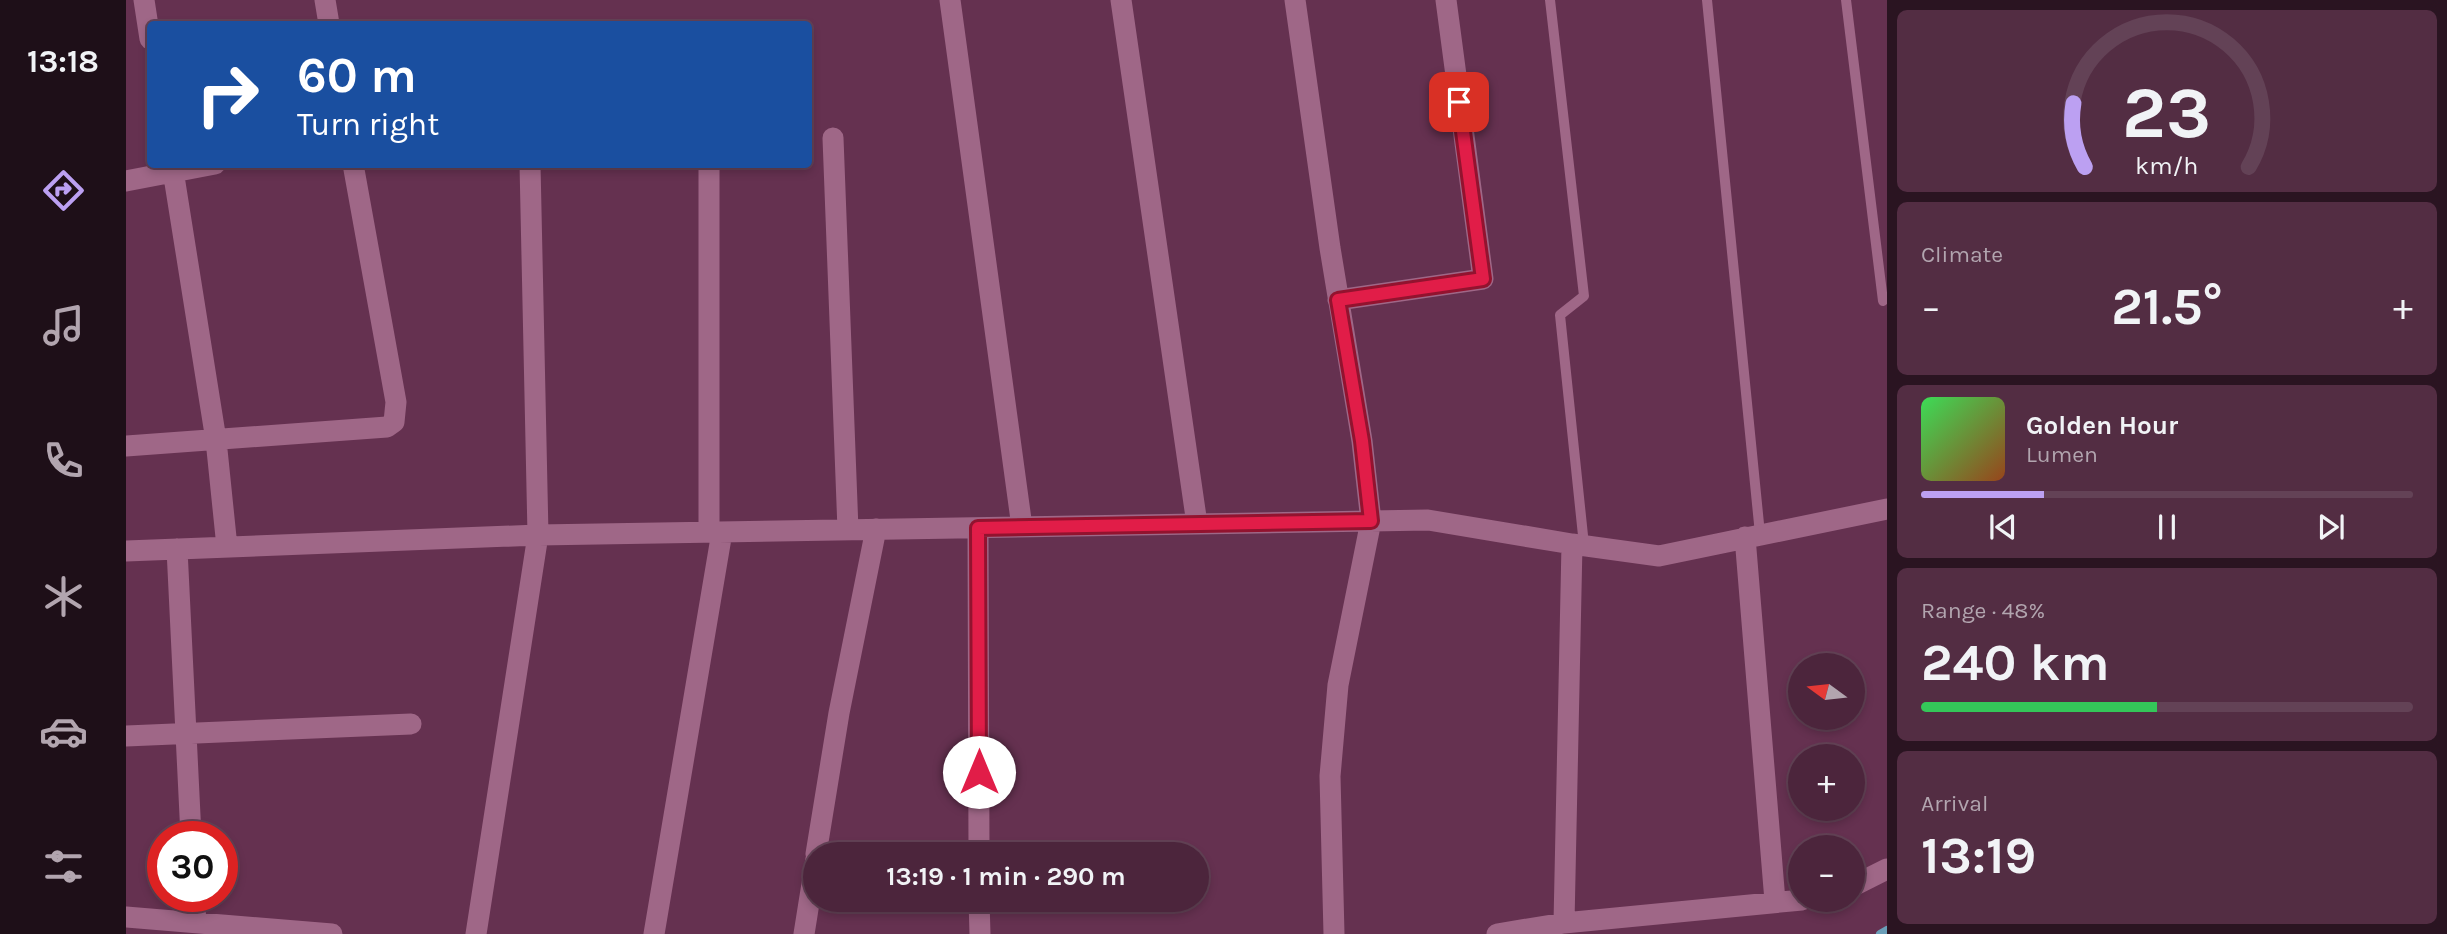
<!DOCTYPE html>
<meta charset="utf-8">
<style>
:root{--surface:#4c253c;--page:#532d43;--text:#f1f3f6;--muted:#b2a5af;--line:#634256;--accent:#bca0f2}
body{margin:0;font-family:Karla,sans-serif;background:var(--page);color:var(--text);height:100vh;display:flex;flex-direction:column;font-size:26px;white-space:nowrap}
*{box-sizing:border-box;margin:0}
p{font-size:23px;color:var(--muted)}
.icon{flex:none;width:38px;height:38px;fill:none;stroke:currentColor;stroke-width:2;stroke-linecap:round;stroke-linejoin:round}
.map{position:relative;flex:1;overflow:hidden}
.details{display:flex;flex-direction:column;gap:10px;padding:10px;background:#2a1421;width:560px}
.details>*{flex:none}
.banner{position:absolute;left:21px;top:21px;width:665px;height:147px;border-radius:7px;box-shadow:0 4px 10px #0003,0 0 0 2px var(--line);background:#1a4fa0;color:#fff;overflow:hidden}
.needle{width:46px;rotate:285deg}
.fabs{position:absolute;left:1662px;top:653px;display:grid;gap:14px}
.fabs a{display:grid;place-items:center;width:77px;height:77px;border-radius:50%;background:var(--surface);box-shadow:0 4px 10px #0003,0 0 0 2px var(--line);font-size:35px}
.speed{position:absolute;left:21px;top:821px;display:flex;gap:14px;font-size:35px;font-weight:700;text-align:center}
.speed>*{display:grid;place-content:center;width:91px;height:91px;border-radius:50%;background:var(--surface);box-shadow:0 4px 10px #0003,0 0 0 2px var(--line);line-height:1}
.speed .limit{border:10px solid #d22;background:#fff;color:#111}
.pin{position:absolute;display:grid;place-items:center;width:60px;height:60px;color:#fff;margin:-30px;border-radius:14px;box-shadow:0 4px 10px #0006}
.me{position:absolute;width:77px;margin:-38px;rotate:0deg;stroke-linejoin:round;filter:drop-shadow(0 0 5px #0008)}
.turn{display:flex;align-items:center;gap:24px;height:147px;padding:0 35px;font-size:32px}
.turn .icon{width:91px;height:91px;stroke-width:2.5}
.turn b{display:block;font-size:49px;line-height:60px}
.big{font-size:52px;font-weight:700;line-height:1.1}
.details .widget{flex:1;display:flex;flex-direction:column;justify-content:center;gap:10px;min-width:0;padding:0 24px;border-radius:10px;background:var(--page)}
.details .dial{align-items:center;gap:0}
.dial svg{height:182px;overflow:visible;fill:none;stroke:var(--line);stroke-width:7;stroke-linecap:round;text-anchor:middle}
.dial text{fill:var(--text);stroke:none}
.song{display:flex;align-items:center;gap:21px}
.cover{width:84px;height:84px;border-radius:10px;background:linear-gradient(135deg,hsl(130 70% 55%),hsl(20 70% 35%))}
.played{height:7px;border-radius:4px;background:linear-gradient(90deg,var(--accent) 25%,var(--line) 25%)}
.keys{display:flex;justify-content:space-around;direction:ltr}
.heat{display:flex;justify-content:space-between;align-items:center;font-size:38px;direction:ltr}
.charge{height:10px;border-radius:5px;background:linear-gradient(90deg,#34c759 48%,var(--line) 0)}
.trip{position:absolute;left:677px;top:842px;width:406px;height:70px;border-radius:35px;background:var(--surface);box-shadow:0 4px 10px #0003,0 0 0 2px var(--line);font-weight:700;line-height:70px;text-align:center}
main{display:flex;flex:1;min-height:0}
.menu{display:flex;flex-direction:column;width:126px;justify-content:space-around;align-items:center;background:#1e0f18;color:var(--muted)}
.menu .icon{width:49px;height:49px}
.menu .current{color:var(--accent)}
.menu b{font-size:32px;color:var(--text)}
.map>svg:first-child{display:block}
.lines{fill:none;stroke-linecap:round;stroke-linejoin:round}
.stream{stroke:#6a9eb8;stroke-width:8}
.lane{stroke:#9f6787;stroke-width:10}
.street{stroke:#9f6787;stroke-width:21}
.route-casing{stroke:#92132f;stroke-width:18}
.route{stroke:#e11d48;stroke-width:12}
</style>
<main>
<nav class="menu">
<b>13:18</b>
<svg class="icon current" aria-label="directions" viewBox="0 0 24 24"><path d="M12 3l9 9-9 9-9-9zM9 14v-3h6M13 9l2 2-2 2"/></svg>
<svg class="icon" aria-label="music" viewBox="0 0 24 24"><path d="M9 18V5l10-2v13"/><circle cx="6" cy="18" r="3"/><circle cx="16" cy="16" r="3"/></svg>
<svg class="icon" aria-label="phone" viewBox="0 0 24 24"><path d="M5 4h4l2 5-3 2q2 4 5 5l2-3 5 2v4C11 20 4 13 5 4z"/></svg>
<svg class="icon" aria-label="climate" viewBox="0 0 24 24"><path d="M12 3v18M4 7l16 10M4 17L20 7"/></svg>
<svg class="icon" aria-label="car" viewBox="0 0 24 24"><path d="M5 17H2v-5l4-1 3-4h7l3 4 3 1v5h-3M9 17h6M6 11h13"/><circle cx="7" cy="17" r="2"/><circle cx="17" cy="17" r="2"/></svg>
<svg class="icon" aria-label="filters" viewBox="0 0 24 24"><path d="M4 7h16M4 17h16"/><circle cx="9" cy="7" r="2"/><circle cx="15" cy="17" r="2"/></svg>
</nav>
<div class="map">
<svg width="1761" height="934" viewBox="0 0 1761 934">
<rect width="100%" height="100%" fill="#653150"/>
<g class="lines">
<path class="stream" d="M 1754,934 L 1761,930"/>
<path class="lane" d="M 1424,0 L 1458,296 L 1434,315 L 1458,545
M 1581,0 L 1634,534
M 1720,0 L 1757,301"/>
<path class="street" d="M 18,0 L 24,39
M 199,0 L 203,24
M 824,0 L 896,527
M 995,0 L 1071,524
M 1169,0 L 1204,248 L 1236,441 L 1245,521 L 1212,685 L 1204,776 L 1208,934
M 707,138 L 722,530
M 46,164 L 90,440 L 101,547
M 0,181 L 89,164
M 1212,300 L 1357,279 L 1320,0
M 0,446 L 261,427 L 268,422 L 270,402 L 227,164
M 852,528 L 853,854
M 583,532 L 583,164
M 1619,537 L 1649,901
M 51,549 L 65,836
M 0,551 L 412,535 L 1302,520 L 1446,544 L 1533,556 L 1761,509
M 0,736 L 285,724
M 690,854 L 713,713 L 750,529
M 1727,886 L 1761,869
M 68,896 L 70,922
M 853,900 L 854,934
M 0,917 L 206,934
M 1438,923 L 1446,544
M 350,934 L 412,535 L 404,164
M 528,934 L 596,532
M 678,934 L 690,859
M 1371,934 L 1438,923 L 1676,900"/>
</g>
<g class="lines">
<g class="route-casing">
<path id="route" d="M 853,772 L 852,528 L 1245,521 L 1236,441 L 1212,300 L 1357,279 L 1333,102"/>
</g>
<use href="#route" class="route"/>
</g>
</svg>
<div class="fabs">
<a><svg class="needle" viewBox="-14 -14 28 28"><path d="M0-13l5 13h-10z" fill="#e53935"/><path d="M0 13l5-13h-10z" fill="#b2a5af"/></svg></a>
<a>+</a>
<a>−</a>
</div>
<div class="speed"><div class="limit">30</div></div>
<div class="pin" style="left:1333px;top:102px;background:#d93025"><svg class="icon" aria-label="arrive" viewBox="0 0 24 24"><path d="M6 21V4h12l-3 4 3 4H6"/></svg></div>
<svg class="me" style="left:853px;top:772px" viewBox="-20 -20 40 40"><circle r="19" fill="#fff"/><path d="M0-13L10 11 0 6-10 11z" fill="#e11d48"/></svg>
<div class="trip">13:19 · 1 min · 290 m</div>
<div class="banner">
<div class="turn"><svg class="icon" aria-label="right" viewBox="0 0 24 24"><path d="M7 20v-9h11M14 6l5 5-5 5"/></svg><div><b>60 m</b>Turn right</div></div>
</div>
</div>
<section class="details">
<div class="widget dial"><svg viewBox="0 0 100 80">
<path d="M14 69A42 42 0 1 1 86 69"/>
<path d="M14 69A42 42 0 0 1 9 41" stroke="#bca0f2"/>
<text x="50" y="56" font-size="32" font-weight="700">23</text>
<text x="50" y="72" font-size="11">km/h</text>
</svg></div>
<div class="widget"><p>Climate</p>
<div class="heat"><a>−</a><b class="big">21.5°</b><a>+</a></div>
</div>
<div class="widget">
<div class="song"><i class="cover"></i><div><b>Golden Hour</b><p>Lumen</p></div></div>
<div class="played"></div>
<div class="keys"><svg class="icon" aria-label="previous" viewBox="0 0 24 24"><path d="M18 5L8 12l10 7zM5 5v14"/></svg><svg class="icon" aria-label="pause" viewBox="0 0 24 24"><path d="M8 5v14M16 5v14"/></svg><svg class="icon" aria-label="next" viewBox="0 0 24 24"><path d="M6 5l10 7-10 7zM19 5v14"/></svg></div>
</div>
<div class="widget"><p>Range · 48%</p><b class="big">240 km</b><div class="charge"></div></div>
<div class="widget"><p>Arrival</p><b class="big">13:19</b></div>
</section>
</main>
